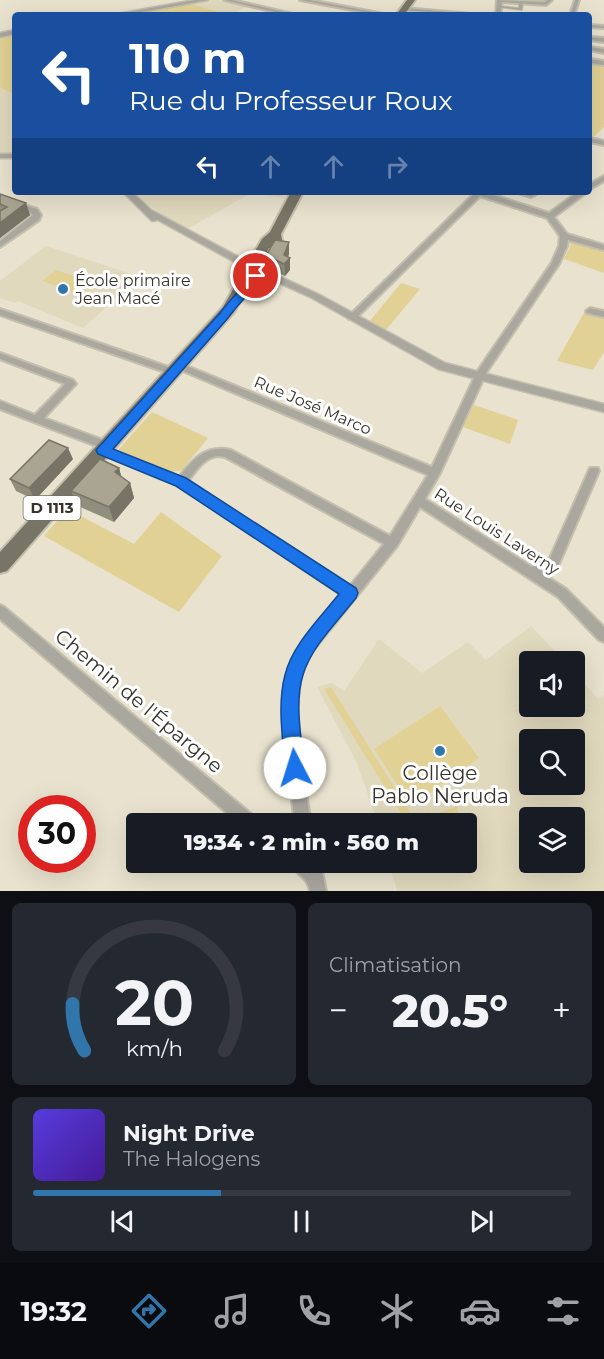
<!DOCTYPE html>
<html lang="fr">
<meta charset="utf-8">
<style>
:root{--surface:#171b24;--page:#242831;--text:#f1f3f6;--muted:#9ea1a6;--line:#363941;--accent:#3176ab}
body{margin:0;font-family:Montserrat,sans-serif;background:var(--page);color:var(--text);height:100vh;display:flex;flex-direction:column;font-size:22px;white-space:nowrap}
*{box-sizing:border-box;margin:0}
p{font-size:20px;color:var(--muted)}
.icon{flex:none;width:33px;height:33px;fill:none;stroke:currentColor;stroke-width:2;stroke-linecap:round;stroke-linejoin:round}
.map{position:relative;height:891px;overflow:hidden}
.details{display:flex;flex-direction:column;gap:12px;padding:12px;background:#0d0f14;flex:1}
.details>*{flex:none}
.top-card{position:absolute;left:12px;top:12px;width:580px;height:183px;border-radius:6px;box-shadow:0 6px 24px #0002;background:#1a4fa0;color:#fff;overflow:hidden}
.buttons{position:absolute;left:519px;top:651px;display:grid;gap:12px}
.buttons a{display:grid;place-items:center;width:66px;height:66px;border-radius:6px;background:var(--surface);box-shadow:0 6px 24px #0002;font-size:30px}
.speed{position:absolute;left:18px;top:795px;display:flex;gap:12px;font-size:30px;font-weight:700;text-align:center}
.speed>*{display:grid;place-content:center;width:78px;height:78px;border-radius:50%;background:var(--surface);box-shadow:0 6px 24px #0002;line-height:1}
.speed .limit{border:9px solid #d22;background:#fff;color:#111}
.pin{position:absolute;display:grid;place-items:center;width:51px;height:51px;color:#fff;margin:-26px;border:3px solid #fff;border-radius:50%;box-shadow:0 2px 6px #0007}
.me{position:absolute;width:66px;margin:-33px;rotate:355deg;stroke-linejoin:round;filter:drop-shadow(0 0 4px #0008)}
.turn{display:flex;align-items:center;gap:21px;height:126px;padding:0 18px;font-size:27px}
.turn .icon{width:78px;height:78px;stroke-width:2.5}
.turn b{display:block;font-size:42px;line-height:51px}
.lanes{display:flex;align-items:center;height:57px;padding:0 18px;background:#0003;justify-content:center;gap:30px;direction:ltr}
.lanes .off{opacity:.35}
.big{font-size:45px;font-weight:800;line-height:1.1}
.details .tile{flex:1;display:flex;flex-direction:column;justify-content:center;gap:9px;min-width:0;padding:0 21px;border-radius:9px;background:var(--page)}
.details .dial{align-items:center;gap:0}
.dial svg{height:156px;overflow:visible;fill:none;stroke:var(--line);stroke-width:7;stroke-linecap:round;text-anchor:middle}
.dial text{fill:var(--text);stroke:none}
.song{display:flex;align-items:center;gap:18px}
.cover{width:72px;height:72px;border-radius:9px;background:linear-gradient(135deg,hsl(250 70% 55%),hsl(260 70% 35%))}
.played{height:6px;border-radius:3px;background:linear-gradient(90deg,var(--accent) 35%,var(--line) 35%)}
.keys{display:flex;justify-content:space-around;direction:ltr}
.heat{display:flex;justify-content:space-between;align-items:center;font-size:33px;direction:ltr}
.details .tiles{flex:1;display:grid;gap:12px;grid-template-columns:1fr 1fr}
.tile:last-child{grid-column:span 2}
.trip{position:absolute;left:126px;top:813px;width:351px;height:60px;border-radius:6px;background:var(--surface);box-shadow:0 6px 24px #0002;font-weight:800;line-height:60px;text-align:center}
.tab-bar{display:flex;height:96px;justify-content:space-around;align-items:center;background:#090b0e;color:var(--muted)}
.tab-bar .icon{width:42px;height:42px}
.tab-bar .on{color:var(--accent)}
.tab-bar b{font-size:27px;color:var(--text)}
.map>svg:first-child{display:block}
.built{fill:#e0d9bd;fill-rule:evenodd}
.green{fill:#e1d195}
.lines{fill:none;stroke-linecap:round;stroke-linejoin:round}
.pedestrian-casing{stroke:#c4bfad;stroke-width:2}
.minor-casing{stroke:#c4bfad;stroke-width:4}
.tertiary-casing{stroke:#c4bfad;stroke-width:3}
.primary-casing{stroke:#c4bfad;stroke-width:4}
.pedestrian{fill:#a9a79e;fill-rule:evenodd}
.minor{fill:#a9a79e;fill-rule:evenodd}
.tertiary{fill:#a9a79e;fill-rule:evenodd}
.primary{fill:#797566;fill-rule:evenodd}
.wall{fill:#928e7e}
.shaded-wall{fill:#777466}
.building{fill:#aaa592;stroke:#777466;stroke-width:1.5}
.route{fill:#1a73e8;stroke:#114b97;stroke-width:1.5}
.poi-dot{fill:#3176ab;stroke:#fff;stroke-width:2}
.labels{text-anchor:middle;stroke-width:6;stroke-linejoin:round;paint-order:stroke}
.shield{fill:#fff;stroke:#72706b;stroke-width:1.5}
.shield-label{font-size:15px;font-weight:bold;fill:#35332b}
.poi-label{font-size:16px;fill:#35332b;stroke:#fff;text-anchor:start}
.street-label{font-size:16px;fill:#35332b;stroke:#fff}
.near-street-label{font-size:20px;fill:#35332b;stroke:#fff}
.near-poi-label{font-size:20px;fill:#35332b;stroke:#fff}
</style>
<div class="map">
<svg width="604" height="891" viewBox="0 0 604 891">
<rect width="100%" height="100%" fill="#e8e2ce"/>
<path class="built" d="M 211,0 L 217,0 L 248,6 L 231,15 L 183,15 L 203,8 L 190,4 Z
M 15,70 L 15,154 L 0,153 L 0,75 Z
M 132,192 L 288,192 L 284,198 L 251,193 L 187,229 L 161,214 Z
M 46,246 L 140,277 L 83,328 L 18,301 L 15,303 L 0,298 L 0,281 Z
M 531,626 L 564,661 L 530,662 L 530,706 L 574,706 L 575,673 L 598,699 L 604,695 L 604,891 L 397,891 L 389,863 L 466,862 L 466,824 L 378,823 L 357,763 L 317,687 L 332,683 L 344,691 L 379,639 L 422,673 L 468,642 L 486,660 ZM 530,740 L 574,740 L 574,784 L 530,784 ZM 530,818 L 574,818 L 574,862 L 530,862 Z"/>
<path class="green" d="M 191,4 L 229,15 L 126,15 Z
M 15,34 L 15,95 L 0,87 L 0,36 Z
M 590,62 L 604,64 L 604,127 L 591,139 L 590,139 Z
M 572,242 L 579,242 L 604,250 L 604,273 L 564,259 Z
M 56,270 L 90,281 L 76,293 L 42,281 Z
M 401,283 L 420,289 L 385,331 L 369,322 Z
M 585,311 L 604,316 L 604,352 L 593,370 L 557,361 Z
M 474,405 L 518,420 L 510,444 L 463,427 Z
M 152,412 L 208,438 L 182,470 L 172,472 L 118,450 Z
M 65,512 L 73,512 L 134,544 L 161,512 L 222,556 L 179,612 L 44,536 Z
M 331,687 L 417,823 L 407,823 L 324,689 Z
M 440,706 L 479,758 L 411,806 L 374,749 Z
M 457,806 L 460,823 L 427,821 L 428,812 L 435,814 Z"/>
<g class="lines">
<g class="pedestrian-casing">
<path id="pedestrian" d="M 521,1 L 523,2 L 522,10 L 497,7 L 499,6 L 519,8 L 519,2 Z"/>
</g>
<g class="minor-casing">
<path id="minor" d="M 224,0 L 232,0 L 297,15 L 288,15 Z
M 300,0 L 310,0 L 389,15 L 379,15 Z
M 497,0 L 545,2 L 547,0 L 552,0 L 546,5 L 502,2 L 500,15 L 496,15 Z
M 575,0 L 579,0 L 574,15 L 570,15 Z
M 404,8 L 470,14 L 472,15 L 402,10 Z
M 590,25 L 604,26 L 604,28 L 590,27 Z
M 590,37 L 604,38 L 604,42 L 590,40 Z
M 590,47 L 604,49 L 604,53 L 590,50 Z
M 590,59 L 604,61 L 604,65 L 590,63 Z
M 590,138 L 604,141 L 604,145 L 590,142 Z
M 604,176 L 604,181 L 590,189 L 590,184 Z
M 476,192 L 484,192 L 549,213 L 578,192 L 587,192 L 554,217 L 567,234 L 604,245 L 604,250 L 568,240 L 567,246 L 559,264 L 486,373 L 440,473 L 425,499 L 532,567 L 550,558 L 590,468 L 598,468 L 599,471 L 558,566 L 543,574 L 566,589 L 604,627 L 604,642 L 599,640 L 558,597 L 420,507 L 397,546 L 311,653 L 300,676 L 297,712 L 302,768 L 311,824 L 295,824 L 288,768 L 283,712 L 286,675 L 301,645 L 342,595 L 177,485 L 99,453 L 98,450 L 99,447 L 0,409 L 0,401 L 35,415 L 65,384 L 0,359 L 0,353 L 73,380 L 76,384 L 74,386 L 44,418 L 111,443 L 112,446 L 111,449 L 179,477 C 193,459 206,444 231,450 L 390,536 L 428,475 L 176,368 L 174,366 L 176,364 L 182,364 L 432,467 L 477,372 L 551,264 L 559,246 L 560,236 L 547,218 L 480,196 L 355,319 L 349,319 L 348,317 ZM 218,456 L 225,457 L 384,544 L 350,586 L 188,481 C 197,470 203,458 218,456 Z
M 515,192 L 540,192 L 531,197 Z
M 0,198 L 37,209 L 41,215 L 39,220 L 0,247 L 0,241 L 33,215 L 31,213 L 0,202 Z
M 590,308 L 604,311 L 604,317 L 587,313 L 586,311 Z
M 0,309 L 177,370 L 179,372 L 174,375 L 171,374 L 0,315 Z
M 0,605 L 4,607 L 257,819 L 260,824 L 240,824 L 0,619 Z
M 290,862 L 320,862 L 326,891 L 310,891 C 307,875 296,876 290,862 Z"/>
</g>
<g class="tertiary-casing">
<path id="tertiary" d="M 195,0 L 208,0 L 125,15 L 112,15 Z
M 15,30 L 15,34 L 0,37 L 0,33 Z
M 0,154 L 15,154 L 15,158 L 0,158 Z
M 123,192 L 132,192 L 151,210 L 248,262 L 318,294 L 445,363 L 604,404 L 604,412 L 438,369 L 312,298 L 242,266 L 158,220 L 152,221 Z"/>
</g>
<g class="primary-casing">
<path id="primary" d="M 407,0 L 415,0 L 404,15 L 396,15 Z
M 291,192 L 303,192 L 281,234 L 282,240 L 277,248 L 269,248 L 234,312 L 7,571 L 0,573 L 0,552 L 223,307 L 262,239 L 270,232 Z"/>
</g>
<use href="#pedestrian" class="pedestrian"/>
<use href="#minor" class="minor"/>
<use href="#tertiary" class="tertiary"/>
<use href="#primary" class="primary"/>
</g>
<path class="wall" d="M 0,194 L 30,215 L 0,238 Z
M 289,242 L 289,254 L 288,257 L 290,270 L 285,276 L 269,269 L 268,266 L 267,254 Z
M 73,459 L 35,500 L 16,491 L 10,479 Z
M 119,468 L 121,476 L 130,483 L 134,498 L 114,522 L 78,506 L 71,491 Z"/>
<path class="shaded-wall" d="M 26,203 L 30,215 L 0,238 L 0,223 Z
M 289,242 L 289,254 L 285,264 L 290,258 L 290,270 L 285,276 L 284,255 Z
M 68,448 L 73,459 L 35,500 L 29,488 Z
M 119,468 L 123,483 L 115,472 Z
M 130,483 L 134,498 L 114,522 L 109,507 Z"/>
<path class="building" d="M 0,194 L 26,203 L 0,223 L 0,211 L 7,207 L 0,204 Z
M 275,240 L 289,242 L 284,255 L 290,258 L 284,264 L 269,257 L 267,254 Z
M 49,440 L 68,448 L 29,488 L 10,479 Z
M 100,459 L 119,468 L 115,472 L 130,483 L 109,507 L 71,491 Z"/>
<path class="route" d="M 256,272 L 262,276 C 252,293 240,301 228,318 L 113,449 L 186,478 L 356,588 L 358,593 L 356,598 C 338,621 311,647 303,675 C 294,704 302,739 304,768 L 302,775 L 295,778 L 288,775 L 285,768 C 283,738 277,705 285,675 C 292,645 320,618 339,594 L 176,486 L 98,454 L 96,450 L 220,313 C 231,298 243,288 253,273 Z"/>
<g class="poi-dot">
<circle cx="63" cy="289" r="6"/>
<circle cx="440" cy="751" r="6"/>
</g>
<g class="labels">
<rect class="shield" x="23.5" y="496" width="57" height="24" rx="4.5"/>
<g class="shield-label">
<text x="52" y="513">D 1113</text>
</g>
<g class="poi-label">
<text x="75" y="286">École primaire<tspan x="75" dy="18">Jean Macé</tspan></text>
</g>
<g class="street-label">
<text transform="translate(313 405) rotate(23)" y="6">Rue José Marco</text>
<text transform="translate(497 531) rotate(33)" y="6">Rue Louis Laverny</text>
</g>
<g class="near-street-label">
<text transform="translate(139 701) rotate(40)" y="7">Chemin de l'Épargne</text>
</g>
<g class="near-poi-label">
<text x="440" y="780">Collège<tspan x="440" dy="23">Pablo Neruda</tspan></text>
</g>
</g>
</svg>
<div class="buttons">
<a><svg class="icon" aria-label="sound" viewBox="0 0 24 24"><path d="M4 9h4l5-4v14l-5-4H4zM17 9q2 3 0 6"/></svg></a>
<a><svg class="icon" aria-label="search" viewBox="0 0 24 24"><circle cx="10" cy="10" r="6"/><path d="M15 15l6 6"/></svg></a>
<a><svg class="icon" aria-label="layers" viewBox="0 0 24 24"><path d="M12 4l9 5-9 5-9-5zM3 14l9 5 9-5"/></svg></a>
</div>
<div class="speed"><div class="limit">30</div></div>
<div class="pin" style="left:256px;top:276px;background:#d93025"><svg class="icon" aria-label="arrive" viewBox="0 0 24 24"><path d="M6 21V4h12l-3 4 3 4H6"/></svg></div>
<svg class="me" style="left:295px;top:768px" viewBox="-20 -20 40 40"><circle r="19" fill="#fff"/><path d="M0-13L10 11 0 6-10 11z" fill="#1a73e8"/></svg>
<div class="trip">19:34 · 2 min · 560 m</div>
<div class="top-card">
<div class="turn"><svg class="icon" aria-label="left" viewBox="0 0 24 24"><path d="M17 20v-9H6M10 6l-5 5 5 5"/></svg><div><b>110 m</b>Rue du Professeur Roux</div></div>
<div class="lanes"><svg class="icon" aria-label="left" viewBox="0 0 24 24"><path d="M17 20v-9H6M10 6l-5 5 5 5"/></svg><svg class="icon off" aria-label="ahead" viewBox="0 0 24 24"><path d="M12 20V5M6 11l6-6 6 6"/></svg><svg class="icon off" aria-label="ahead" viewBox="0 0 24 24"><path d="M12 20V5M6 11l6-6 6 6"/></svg><svg class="icon off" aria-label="right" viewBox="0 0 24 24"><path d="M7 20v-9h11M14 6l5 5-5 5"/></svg></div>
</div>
</div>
<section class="details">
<div class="tiles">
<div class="tile dial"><svg viewBox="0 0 100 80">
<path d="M14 69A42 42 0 1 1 86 69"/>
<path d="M14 69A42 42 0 0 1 8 45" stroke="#3176ab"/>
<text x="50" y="56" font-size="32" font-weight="700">20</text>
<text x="50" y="72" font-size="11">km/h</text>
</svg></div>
<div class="tile"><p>Climatisation</p>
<div class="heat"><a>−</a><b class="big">20.5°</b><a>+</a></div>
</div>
<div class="tile">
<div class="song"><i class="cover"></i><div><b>Night Drive</b><p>The Halogens</p></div></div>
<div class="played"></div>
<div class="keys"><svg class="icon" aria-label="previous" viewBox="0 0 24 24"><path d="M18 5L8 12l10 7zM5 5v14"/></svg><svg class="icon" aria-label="pause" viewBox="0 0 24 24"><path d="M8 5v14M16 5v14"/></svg><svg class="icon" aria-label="next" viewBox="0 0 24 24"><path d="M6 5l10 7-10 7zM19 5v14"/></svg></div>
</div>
</div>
</section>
<nav class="tab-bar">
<b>19:32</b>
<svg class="icon on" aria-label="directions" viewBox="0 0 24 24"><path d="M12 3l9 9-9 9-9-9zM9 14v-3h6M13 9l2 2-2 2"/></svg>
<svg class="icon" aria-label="music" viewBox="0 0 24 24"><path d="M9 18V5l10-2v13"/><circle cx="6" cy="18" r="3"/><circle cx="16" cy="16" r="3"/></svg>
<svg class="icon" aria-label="phone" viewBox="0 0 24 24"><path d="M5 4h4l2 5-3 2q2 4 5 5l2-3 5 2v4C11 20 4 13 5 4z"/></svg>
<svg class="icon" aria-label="climate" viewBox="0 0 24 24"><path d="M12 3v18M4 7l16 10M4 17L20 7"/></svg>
<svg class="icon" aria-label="car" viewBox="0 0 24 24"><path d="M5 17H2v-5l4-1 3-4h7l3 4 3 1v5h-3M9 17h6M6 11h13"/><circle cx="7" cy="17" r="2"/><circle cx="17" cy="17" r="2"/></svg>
<svg class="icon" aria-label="filters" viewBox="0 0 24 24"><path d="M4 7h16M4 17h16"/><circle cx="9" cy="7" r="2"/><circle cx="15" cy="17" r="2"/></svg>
</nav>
